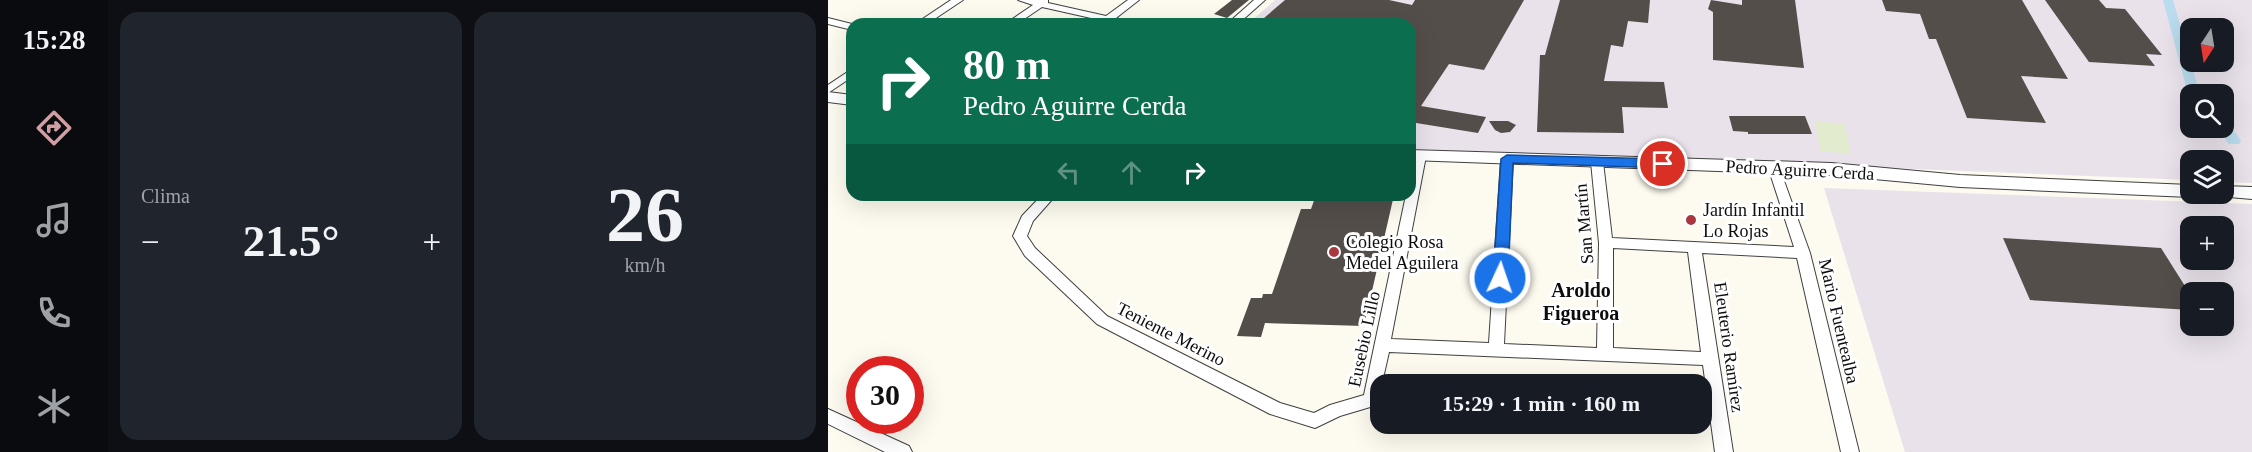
<!DOCTYPE html>
<html lang="es">
<meta charset="utf-8">
<style>
:root{--surface:#171b24;--page:#20242c;--text:#f1f3f6;--muted:#9ea1a6;--accent:#d19ea4}
body{margin:0;font-family:"Times New Roman",serif;background:var(--page);color:var(--text);height:100vh;display:flex;flex-direction:column;font-size:22px;white-space:nowrap}
*{box-sizing:border-box;margin:0}
p{font-size:20px;color:var(--muted)}
.icon{flex:none;width:33px;height:33px;fill:none;stroke:currentColor;stroke-width:2;stroke-linecap:round;stroke-linejoin:round}
.map{position:relative;flex:1;overflow:hidden}
.sheet{display:flex;flex-direction:column;gap:12px;padding:12px;background:#0d0f14;width:720px}
.sheet>*{flex:none}
.hud{position:absolute;left:18px;top:18px;width:570px;height:183px;border-radius:18px;box-shadow:0 6px 24px #0002;background:#0b6e4f;color:#fff;overflow:hidden}
.needle{width:39px;rotate:192deg}
.fabs{position:absolute;left:1352px;top:18px;display:grid;gap:12px}
.fabs a{display:grid;place-items:center;width:54px;height:54px;border-radius:12px;background:var(--surface);box-shadow:0 6px 24px #0002;font-size:30px}
.speed{position:absolute;left:18px;top:356px;display:flex;gap:12px;font-size:30px;font-weight:700;text-align:center}
.speed>*{display:grid;place-content:center;width:78px;height:78px;border-radius:50%;background:var(--surface);box-shadow:0 6px 24px #0002;line-height:1}
.speed .limit{border:9px solid #d22;background:#fff;color:#111}
.pin{position:absolute;display:grid;place-items:center;width:51px;height:51px;color:#fff;margin:-26px;border:3px solid #fff;border-radius:50%;box-shadow:0 2px 6px #0007}
.me{position:absolute;width:66px;margin:-33px;rotate:3deg;stroke-linejoin:round;filter:drop-shadow(0 0 4px #0008)}
.turn{display:flex;align-items:center;gap:21px;height:126px;padding:0 18px;font-size:27px}
.turn .icon{width:78px;height:78px;stroke-width:2.5}
.turn b{display:block;font-size:42px;line-height:51px}
.lanes{display:flex;align-items:center;height:57px;padding:0 18px;background:#0003;justify-content:center;gap:30px;direction:ltr}
.lanes .off{opacity:.35}
.big{font-size:45px;font-weight:600;line-height:1.1}
.sheet .tile{flex:1;display:flex;flex-direction:column;justify-content:center;gap:9px;min-width:0;padding:0 21px;border-radius:18px;background:var(--page)}
.sheet .dial{align-items:center;gap:0}
.dial b{font-size:78px;line-height:1}
.heat{display:flex;justify-content:space-between;align-items:center;font-size:33px;direction:ltr}
.sheet .tiles{flex:1;display:grid;gap:12px;grid-template-columns:repeat(2,1fr)}
.trip{position:absolute;left:542px;top:374px;width:342px;height:60px;border-radius:18px;background:var(--surface);box-shadow:0 6px 24px #0002;font-weight:600;line-height:60px;text-align:center}
main{display:flex;flex:1;min-height:0}
.dock{display:flex;flex-direction:column;width:108px;justify-content:space-around;align-items:center;background:#090b0e;color:var(--muted)}
.dock .icon{width:42px;height:42px}
.dock .current{color:var(--accent)}
.dock b{font-size:27px;color:var(--text)}
.map>svg:first-child{display:block}
.industrial{fill:#e9e2eb;fill-rule:evenodd}
.pitch{fill:#e2ebce}
.lines{fill:none;stroke-linecap:round;stroke-linejoin:round}
.canal{fill:#badcee;fill-rule:evenodd}
.building{fill:#544e4b}
.minor-casing{stroke:#404040;stroke-width:2}
.tertiary-casing{stroke:#404040;stroke-width:2}
.minor{fill:#fff;fill-rule:evenodd}
.tertiary{fill:#fff;fill-rule:evenodd}
.route{fill:#1a73e8;stroke:#114b97;stroke-width:1.5}
.poi-dot{fill:#aa3740;stroke:#fff;stroke-width:2}
.labels{text-anchor:middle;stroke-width:6;stroke-linejoin:round;paint-order:stroke}
.street-label{font-size:18px;fill:#0d0d0d;stroke:#fff}
.poi-label{font-size:18px;fill:#0d0d0d;stroke:#fff;text-anchor:start}
.neighbourhood-label{font-size:20px;font-weight:bold;fill:#0d0d0d;stroke:#fff}
</style>
<main>
<nav class="dock">
<b>15:28</b>
<svg class="icon current" aria-label="directions" viewBox="0 0 24 24"><path d="M12 3l9 9-9 9-9-9zM9 14v-3h6M13 9l2 2-2 2"/></svg>
<svg class="icon" aria-label="music" viewBox="0 0 24 24"><path d="M9 18V5l10-2v13"/><circle cx="6" cy="18" r="3"/><circle cx="16" cy="16" r="3"/></svg>
<svg class="icon" aria-label="phone" viewBox="0 0 24 24"><path d="M5 4h4l2 5-3 2q2 4 5 5l2-3 5 2v4C11 20 4 13 5 4z"/></svg>
<svg class="icon" aria-label="climate" viewBox="0 0 24 24"><path d="M12 3v18M4 7l16 10M4 17L20 7"/></svg>
</nav>
<section class="sheet">
<div class="tiles">
<div class="tile"><p>Clima</p>
<div class="heat"><a>−</a><b class="big">21.5°</b><a>+</a></div>
</div>
<div class="tile dial"><b>26</b><p>km/h</p></div>
</div>
</section>
<div class="map">
<svg width="1424" height="452" viewBox="0 0 1424 452">
<rect width="100%" height="100%" fill="#fdfaef"/>
<path class="industrial" d="M 447,0 L 1424,0 L 1424,183 L 1395,182 L 1395,160 L 1362,160 L 1362,180 L 582,149 L 582,24 L 420,24 ZM 1362,28 L 1395,28 L 1395,62 L 1362,62 ZM 1362,94 L 1395,94 L 1395,128 L 1362,128 Z
M 996,188 L 1424,204 L 1424,452 L 1077,452 ZM 1362,226 L 1395,226 L 1395,260 L 1362,260 ZM 1362,292 L 1395,292 L 1395,326 L 1362,326 Z"/>
<path class="pitch" d="M 987,121 L 1017,124 L 1023,154 L 992,151 Z"/>
<g class="lines">
<path class="canal" d="M 1335,0 L 1345,0 L 1372,94 L 1362,94 L 1362,97 L 1360,94 Z
M 1395,124 C 1403,126 1409,134 1413,141 L 1411,144 L 1401,144 L 1389,128 L 1395,128 Z"/>
</g>
<path class="building" d="M 404,0 L 421,0 L 399,18 L 386,14 Z
M 457,0 L 561,0 L 584,5 L 587,0 L 696,0 L 656,70 L 621,64 L 593,106 L 658,117 L 650,133 L 582,122 L 582,24 L 429,24 Z
M 732,0 L 822,0 L 820,23 L 800,21 L 795,47 L 783,45 L 776,81 L 836,82 L 840,108 L 794,107 L 796,133 L 709,132 L 712,55 L 717,55 Z
M 883,0 L 914,5 L 914,0 L 967,0 L 976,68 L 885,60 L 885,12 L 880,9 Z
M 1054,0 L 1194,0 L 1240,79 L 1193,76 L 1218,123 L 1139,118 L 1108,39 L 1101,39 L 1092,14 L 1058,11 Z
M 1217,0 L 1271,0 L 1278,8 L 1297,9 L 1334,55 L 1318,54 L 1327,66 L 1261,62 Z
M 901,116 L 977,116 L 984,134 L 920,134 L 920,132 L 905,131 Z
M 661,121 L 680,121 L 688,125 L 682,132 L 673,133 L 667,130 Z
M 488,195 L 566,195 L 536,326 L 437,323 L 433,337 L 409,336 L 423,298 L 434,298 L 435,294 L 444,294 L 473,209 L 483,209 Z
M 1175,238 L 1333,248 L 1362,294 L 1362,310 L 1202,300 Z"/>
<g class="lines">
<g class="minor-casing">
<path id="minor" d="M 123,0 L 135,0 L 99,24 L 87,24 Z
M 190,0 L 220,0 L 220,3 L 278,16 L 300,0 L 311,0 L 288,18 L 306,24 L 272,24 L 272,20 L 214,7 L 189,24 L 177,24 L 205,5 Z
M 426,0 L 437,0 L 410,24 L 399,24 Z
M 0,18 L 24,24 L 24,30 L 0,24 Z
M 24,69 L 24,77 L 0,93 L 0,85 Z
M 592,152 L 598,156 L 563,339 L 661,343 L 673,159 L 679,155 L 685,159 L 676,344 L 769,348 L 771,243 L 763,162 L 765,159 L 773,159 L 775,162 L 784,238 L 966,247 L 940,167 L 946,163 L 950,164 L 982,253 L 1031,452 L 1013,452 L 969,258 L 874,253 L 905,452 L 887,452 L 875,365 L 561,352 L 549,405 L 512,416 L 487,428 L 442,414 L 269,324 L 197,256 L 185,236 L 194,216 L 214,195 L 228,195 L 205,221 L 199,236 L 207,248 L 279,316 L 452,403 L 486,413 L 502,405 L 536,395 L 578,195 L 582,195 L 582,174 L 586,156 ZM 785,248 L 860,252 L 873,352 L 785,348 Z
M 0,409 L 81,446 L 84,452 L 57,452 L 0,424 Z"/>
</g>
<g class="tertiary-casing">
<path id="tertiary" d="M 0,92 L 24,95 L 24,105 L 0,102 Z
M 582,150 L 1003,163 L 1132,175 L 1362,185 L 1362,194 L 1369,194 L 1362,197 L 1132,187 L 1003,175 L 582,160 Z
M 1395,186 L 1424,187 L 1424,199 L 1389,196 L 1387,194 L 1395,194 Z"/>
</g>
<use href="#minor" class="minor"/>
<use href="#tertiary" class="tertiary"/>
</g>
<path class="route" d="M 679,155 L 835,159 L 841,164 L 835,168 L 685,163 L 680,278 L 678,282 L 667,282 L 665,278 L 673,159 Z"/>
<g class="poi-dot">
<circle cx="863" cy="220" r="6"/>
<circle cx="506" cy="252" r="6"/>
</g>
<g class="labels">
<g class="street-label">
<text transform="translate(972 170) rotate(3)" y="6">Pedro Aguirre Cerda</text>
<text transform="translate(756 224) rotate(-95)" y="6">San Martín</text>
<text transform="translate(1011 321) rotate(77)" y="6">Mario Fuentealba</text>
<text transform="translate(343 334) rotate(27)" y="6">Teniente Merino</text>
<text transform="translate(536 339) rotate(-78)" y="6">Eusebio Lillo</text>
<text transform="translate(901 347) rotate(82)" y="6">Eleuterio Ramírez</text>
</g>
<g class="poi-label">
<text x="875" y="216">Jardín Infantil<tspan x="875" dy="21">Lo Rojas</tspan></text>
<text x="518" y="248">Colegio Rosa<tspan x="518" dy="21">Medel Aguilera</tspan></text>
</g>
<g class="neighbourhood-label">
<text x="753" y="297">Aroldo<tspan x="753" dy="23">Figueroa</tspan></text>
</g>
</g>
</svg>
<div class="fabs">
<a><svg class="needle" viewBox="-14 -14 28 28"><path d="M0-13l5 13h-10z" fill="#e53935"/><path d="M0 13l5-13h-10z" fill="#9ea1a6"/></svg></a>
<a><svg class="icon" aria-label="search" viewBox="0 0 24 24"><circle cx="10" cy="10" r="6"/><path d="M15 15l6 6"/></svg></a>
<a><svg class="icon" aria-label="layers" viewBox="0 0 24 24"><path d="M12 4l9 5-9 5-9-5zM3 14l9 5 9-5"/></svg></a>
<a>+</a>
<a>−</a>
</div>
<div class="speed"><div class="limit">30</div></div>
<div class="pin" style="left:835px;top:164px;background:#d93025"><svg class="icon" aria-label="arrive" viewBox="0 0 24 24"><path d="M6 21V4h12l-3 4 3 4H6"/></svg></div>
<svg class="me" style="left:672px;top:278px" viewBox="-20 -20 40 40"><circle r="17" fill="#1a73e8" stroke="#fff" stroke-width="3"/><path d="M0-11L8 9 0 5-8 9z" fill="#fff"/></svg>
<div class="trip">15:29 · 1 min · 160 m</div>
<div class="hud">
<div class="turn"><svg class="icon" aria-label="right" viewBox="0 0 24 24"><path d="M7 20v-9h11M14 6l5 5-5 5"/></svg><div><b>80 m</b>Pedro Aguirre Cerda</div></div>
<div class="lanes"><svg class="icon off" aria-label="left" viewBox="0 0 24 24"><path d="M17 20v-9H6M10 6l-5 5 5 5"/></svg><svg class="icon off" aria-label="ahead" viewBox="0 0 24 24"><path d="M12 20V5M6 11l6-6 6 6"/></svg><svg class="icon" aria-label="right" viewBox="0 0 24 24"><path d="M7 20v-9h11M14 6l5 5-5 5"/></svg></div>
</div>
</div>
</main>
